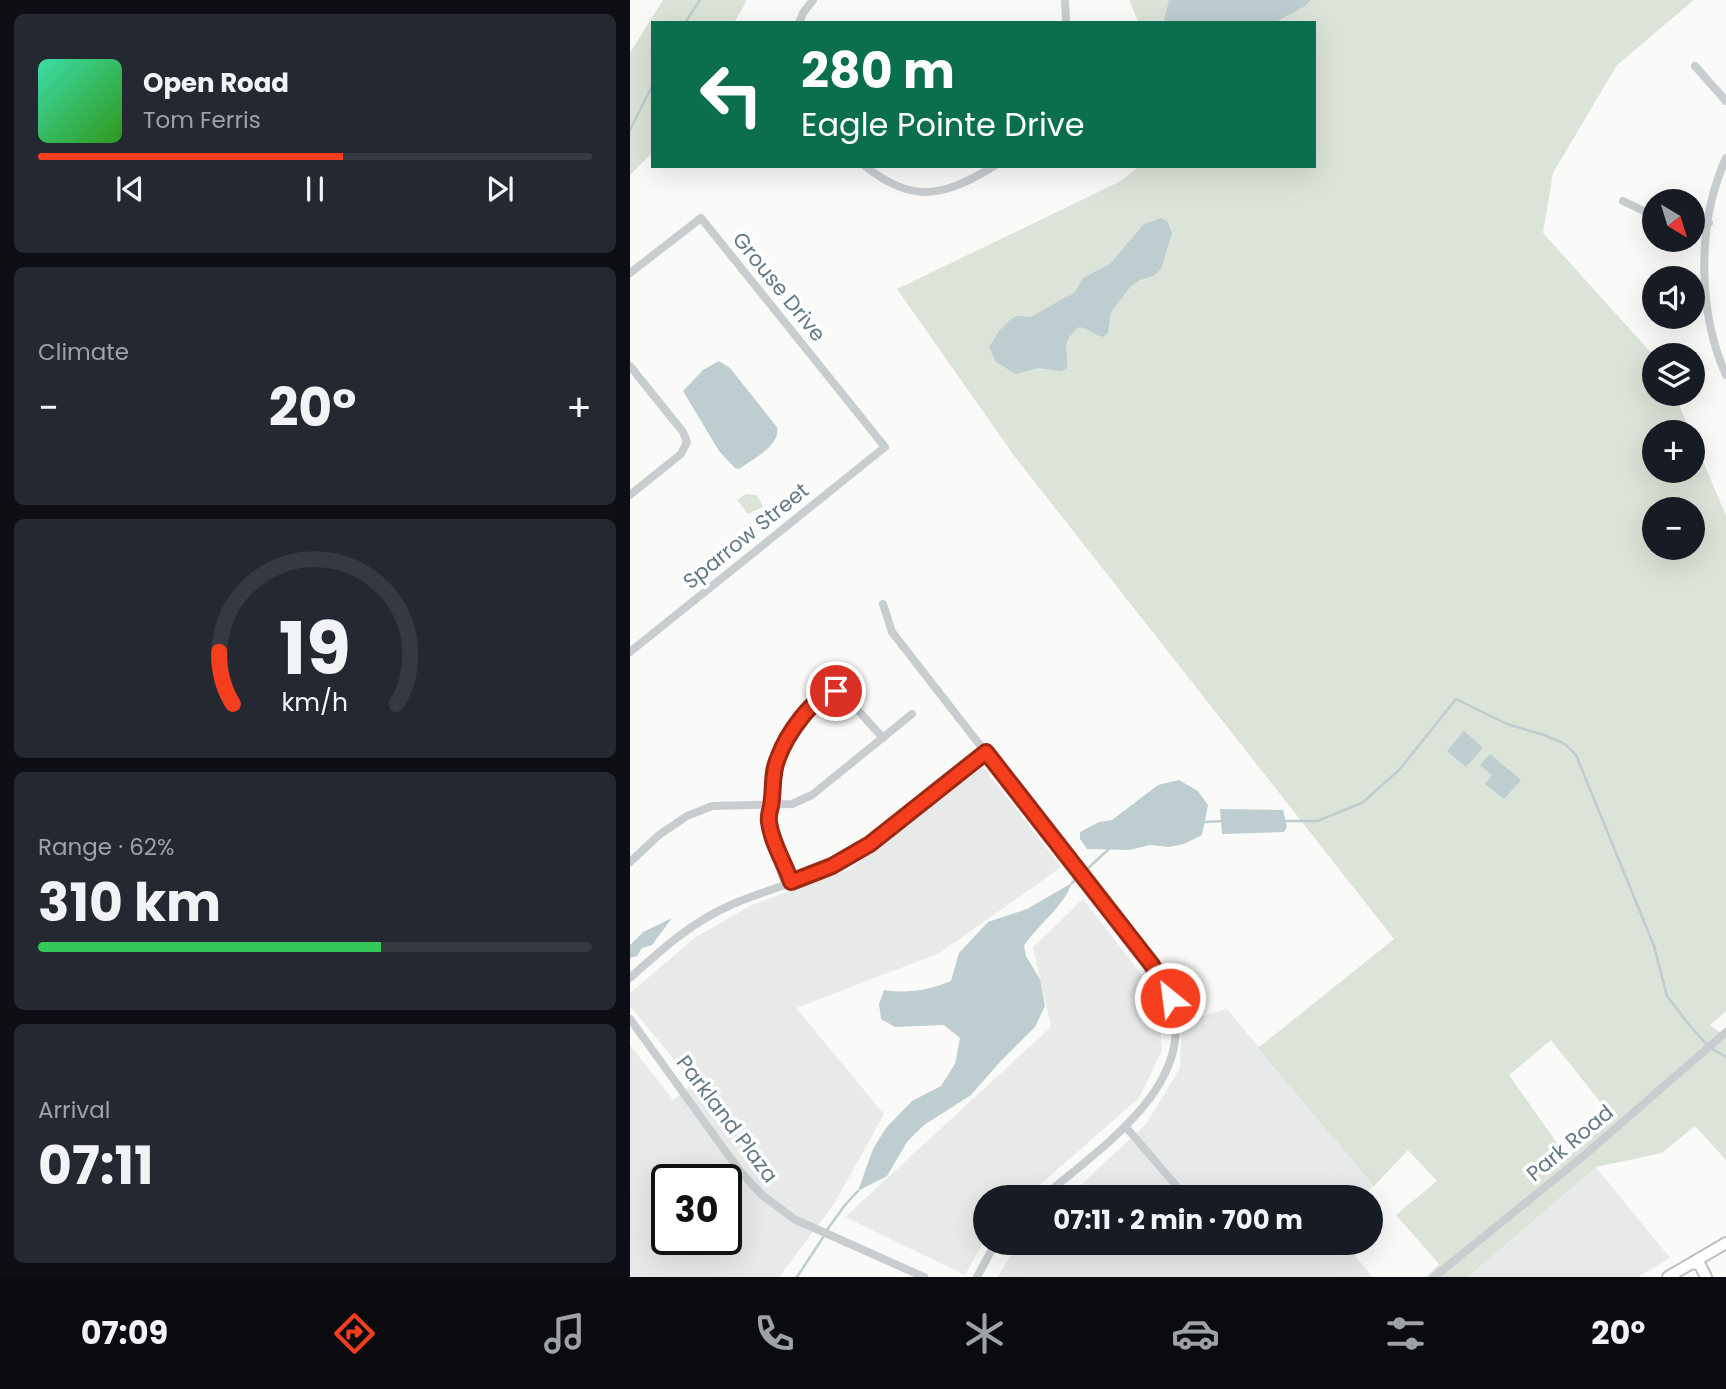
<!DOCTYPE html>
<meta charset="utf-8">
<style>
:root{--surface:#171b24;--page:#242831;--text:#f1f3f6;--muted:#9ea1a6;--line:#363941;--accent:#f43e1d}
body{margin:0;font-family:Poppins,sans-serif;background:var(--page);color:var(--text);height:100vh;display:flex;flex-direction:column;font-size:26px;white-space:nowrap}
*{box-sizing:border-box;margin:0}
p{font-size:23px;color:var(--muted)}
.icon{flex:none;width:38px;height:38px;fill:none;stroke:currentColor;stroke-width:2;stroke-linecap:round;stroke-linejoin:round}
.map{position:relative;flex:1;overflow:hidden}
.drawer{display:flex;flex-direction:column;gap:14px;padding:14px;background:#0d0f14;width:630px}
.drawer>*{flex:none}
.top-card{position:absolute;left:21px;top:21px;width:665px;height:147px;border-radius:0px;box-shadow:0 7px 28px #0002;background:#0b6e4f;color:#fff;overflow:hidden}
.needle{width:46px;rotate:142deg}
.fabs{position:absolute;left:1012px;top:189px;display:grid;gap:14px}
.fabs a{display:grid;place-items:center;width:63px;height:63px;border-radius:50%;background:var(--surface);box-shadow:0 7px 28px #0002;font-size:35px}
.speed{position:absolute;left:21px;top:1164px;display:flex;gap:14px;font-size:35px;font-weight:700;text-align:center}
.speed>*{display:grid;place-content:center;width:91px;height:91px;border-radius:50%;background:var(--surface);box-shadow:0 7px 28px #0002;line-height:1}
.speed .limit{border:4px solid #111;border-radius:10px;background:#fff;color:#111}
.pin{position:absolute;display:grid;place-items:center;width:60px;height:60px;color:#fff;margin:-30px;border:4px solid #fff;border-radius:50%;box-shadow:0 2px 7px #0007}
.me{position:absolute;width:77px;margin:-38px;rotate:331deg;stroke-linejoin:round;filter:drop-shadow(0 0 5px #0008)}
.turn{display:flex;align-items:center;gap:24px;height:147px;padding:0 35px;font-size:32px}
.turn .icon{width:91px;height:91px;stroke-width:2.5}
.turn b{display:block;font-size:49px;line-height:60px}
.big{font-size:52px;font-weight:700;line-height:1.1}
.drawer .card{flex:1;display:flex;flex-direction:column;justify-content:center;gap:10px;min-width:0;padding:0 24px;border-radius:10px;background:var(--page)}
.drawer .dial{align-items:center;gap:0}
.dial svg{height:182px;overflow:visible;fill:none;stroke:var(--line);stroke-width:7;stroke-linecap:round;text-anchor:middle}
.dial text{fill:var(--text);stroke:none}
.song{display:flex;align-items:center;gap:21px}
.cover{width:84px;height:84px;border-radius:10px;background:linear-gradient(135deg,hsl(160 70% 55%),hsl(110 70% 35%))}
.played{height:7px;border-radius:4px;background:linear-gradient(90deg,var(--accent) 55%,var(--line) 55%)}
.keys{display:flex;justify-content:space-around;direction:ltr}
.heat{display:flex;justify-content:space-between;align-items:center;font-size:38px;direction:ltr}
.charge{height:10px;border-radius:5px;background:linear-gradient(90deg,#34c759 62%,var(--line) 0)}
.trip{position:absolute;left:343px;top:1185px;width:410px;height:70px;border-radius:35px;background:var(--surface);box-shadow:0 7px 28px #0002;font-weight:700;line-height:70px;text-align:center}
.tab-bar{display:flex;height:112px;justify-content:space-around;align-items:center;background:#090b0e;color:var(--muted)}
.tab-bar .icon{width:49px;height:49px}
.tab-bar .on{color:var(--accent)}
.tab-bar b{font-size:32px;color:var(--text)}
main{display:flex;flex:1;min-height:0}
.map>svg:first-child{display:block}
.built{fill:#e8eae9;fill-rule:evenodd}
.green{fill:#dce3d8;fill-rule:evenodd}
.water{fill:#becdd0}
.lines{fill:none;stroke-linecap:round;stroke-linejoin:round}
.stream{stroke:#becdd0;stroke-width:2.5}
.secondary-casing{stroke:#b9c0c5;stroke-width:14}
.minor{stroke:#c8cdd0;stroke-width:8}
.secondary{stroke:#fff;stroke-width:10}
.route-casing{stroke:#9f2813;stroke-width:18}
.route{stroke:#f43e1d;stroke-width:12}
.labels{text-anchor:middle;stroke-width:7;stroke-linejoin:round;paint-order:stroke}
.street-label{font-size:21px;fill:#627986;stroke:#fff}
</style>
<main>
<section class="drawer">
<div class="card">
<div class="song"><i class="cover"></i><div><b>Open Road</b><p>Tom Ferris</p></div></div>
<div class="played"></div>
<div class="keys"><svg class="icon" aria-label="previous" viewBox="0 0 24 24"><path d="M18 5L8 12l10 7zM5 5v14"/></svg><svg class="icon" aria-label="pause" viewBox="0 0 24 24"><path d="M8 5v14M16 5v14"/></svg><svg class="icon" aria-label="next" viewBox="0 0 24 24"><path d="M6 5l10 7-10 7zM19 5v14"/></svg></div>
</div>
<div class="card"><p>Climate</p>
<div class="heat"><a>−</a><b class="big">20°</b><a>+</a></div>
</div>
<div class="card dial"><svg viewBox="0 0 100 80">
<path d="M14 69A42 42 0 1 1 86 69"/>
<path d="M14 69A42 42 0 0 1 8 46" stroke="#f43e1d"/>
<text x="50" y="56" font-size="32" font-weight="700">19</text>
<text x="50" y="72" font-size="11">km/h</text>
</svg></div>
<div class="card"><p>Range · 62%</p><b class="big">310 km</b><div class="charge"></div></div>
<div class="card"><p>Arrival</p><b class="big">07:11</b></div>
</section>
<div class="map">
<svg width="1096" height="1277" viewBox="0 0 1096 1277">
<rect width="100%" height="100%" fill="#fafaf8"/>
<path class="built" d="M 353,767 L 431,867 L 310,953 L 166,1008 L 254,1114 L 204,1204 L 149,1277 L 0,1277 L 0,1045 L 43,1100 L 64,1084 L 0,1006 L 0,993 L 66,937 L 122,905 L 220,869 ZM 37,1180 L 96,1180 L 96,1239 L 37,1239 Z
M 453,899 L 528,996 L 532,1050 L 509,1098 L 396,1197 L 355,1197 L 355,1239 L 335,1275 L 215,1217 L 421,1027 L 403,947 Z
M 597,1009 L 744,1186 L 731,1197 L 438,1197 L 516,1124 L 550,1068 L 552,1022 Z
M 966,1167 L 1040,1258 L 1008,1277 L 838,1277 Z
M 388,1243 L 714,1243 L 743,1277 L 368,1277 Z"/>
<path class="green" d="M 33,0 L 117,0 L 104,23 L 23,23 L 23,152 L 0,175 L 0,53 Z
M 499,0 L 1064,0 L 987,65 L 923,173 L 913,233 L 1024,356 L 1024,394 L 1044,394 L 1061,432 L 1024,432 L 1024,471 L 1062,471 L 1062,436 L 1096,515 L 1096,1011 L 1080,1025 L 1096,1037 L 1096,1160 L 1065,1126 L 1032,1153 L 966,1167 L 838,1277 L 796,1277 L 809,1264 L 766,1215 L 807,1181 L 778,1150 L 744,1186 L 628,1048 L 764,939 L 385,457 L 267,289 L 491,181 L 509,166 L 684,166 L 684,23 L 509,23 ZM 1024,509 L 1062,509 L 1062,548 L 1024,548 ZM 921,1040 L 979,1113 L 934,1153 L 879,1075 Z
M 116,494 L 127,495 L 133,507 L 118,514 L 107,500 Z"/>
<path class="water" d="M 539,0 L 681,0 L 675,6 L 644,23 L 545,23 L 534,20 Z
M 531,218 L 537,221 L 542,233 L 531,269 L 523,276 L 510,280 L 501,286 L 481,312 L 478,333 L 473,337 C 463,335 459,328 449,327 C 430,343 438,347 437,368 L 432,371 L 408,368 L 386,374 L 366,362 L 359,347 L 369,331 L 380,320 L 387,316 L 401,317 L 445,292 L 453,278 L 480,264 L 514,224 Z
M 89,361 L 100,368 L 147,427 C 151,446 122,459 109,469 L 105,468 L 89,451 L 53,391 L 73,370 Z
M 834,731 L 853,748 L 836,767 L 817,751 Z
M 860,754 L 891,780 L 874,799 L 855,784 L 862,775 L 850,765 Z
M 549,780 L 568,791 L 578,805 L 572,835 L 554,844 L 538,847 L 520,845 L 499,850 L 457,849 L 450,839 L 450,832 L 469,822 L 482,820 L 528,785 Z
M 590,809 L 653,810 L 657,827 L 654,832 L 592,834 Z
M 442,883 C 433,908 408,924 394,946 L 396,956 L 410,979 L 415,1006 L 405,1027 L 369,1063 L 341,1095 L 294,1125 L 277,1142 L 257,1176 L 228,1191 L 243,1149 L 256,1128 L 282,1101 L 311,1086 L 325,1064 L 330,1038 L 314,1025 L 265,1027 L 251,1019 L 249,1004 L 254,990 C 278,994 299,990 321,981 L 329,953 L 358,922 L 397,909 Z
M 42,918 L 22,945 L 12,948 L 7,956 L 0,958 L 0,945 L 13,932 Z"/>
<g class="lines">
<path class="stream" d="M 55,23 L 70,0
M 0,130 L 23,84
M 653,821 L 687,821 L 732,803 L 770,769 L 826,699 L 877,724 L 914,735 L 935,744 L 946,755 L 1024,946 L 1037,996 L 1060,1026 L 1079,1047 L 1096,1057
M 572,822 L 594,821
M 442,883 L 481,847
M 197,1230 L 215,1205 L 228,1191
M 167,1277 L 194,1236"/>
<g class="secondary-casing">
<path id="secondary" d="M 1062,1263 L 1070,1265 L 1076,1277
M 1038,1277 L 1096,1243"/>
</g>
<path class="minor" d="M 435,0 L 436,23
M 169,23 L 173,13 L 183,0
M 1065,66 L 1096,101
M 1096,158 C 1067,222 1067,310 1096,375
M 235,166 C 282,204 314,197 364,166
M 993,201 L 1024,216
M 1062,221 L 1079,223
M 0,273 L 71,218 L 255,447 L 0,652
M 0,366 L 53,432 L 57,442 L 51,454 L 0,495
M 253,604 L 262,632 L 521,965 C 529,976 538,988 542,1002 C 567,1087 467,1150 413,1197
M 145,848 L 151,855 L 161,882
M 0,862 L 29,835 L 57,816 L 82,806 L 162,804 L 182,795 L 282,714
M 155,884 C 134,825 131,775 169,721 C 178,708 191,694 206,691 L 215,696 L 253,738
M 0,978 C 32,949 63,921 103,904 C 140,888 182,879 217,859 C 266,830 309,786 356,752
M 0,1019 L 109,1170 L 132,1195 L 164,1219 L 294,1277
M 495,1126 L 556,1197
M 347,1277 L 366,1242
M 804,1277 L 957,1153 L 1096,1032"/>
<use href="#secondary" class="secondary"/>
</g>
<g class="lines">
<g class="route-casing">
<path id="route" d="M 206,691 C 182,696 156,736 148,758 C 141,774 144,790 141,806 C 140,812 138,815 139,822 C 142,844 154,861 161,882 L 202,866 L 240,844 L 356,752 L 522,965 L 540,998"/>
</g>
<use href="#route" class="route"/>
</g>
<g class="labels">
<g class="street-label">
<text transform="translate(149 287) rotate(51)" y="7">Grouse Drive</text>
<text transform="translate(116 536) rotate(-39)" y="7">Sparrow Street</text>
<text transform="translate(97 1119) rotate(53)" y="7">Parkland Plaza</text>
<text transform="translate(940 1143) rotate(-40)" y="7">Park Road</text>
</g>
</g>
</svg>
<div class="fabs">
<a><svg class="needle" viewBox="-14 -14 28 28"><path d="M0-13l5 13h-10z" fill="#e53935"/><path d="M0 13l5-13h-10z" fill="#9ea1a6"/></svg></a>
<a><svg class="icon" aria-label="sound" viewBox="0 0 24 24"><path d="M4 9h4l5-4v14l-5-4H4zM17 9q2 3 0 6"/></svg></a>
<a><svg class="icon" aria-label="layers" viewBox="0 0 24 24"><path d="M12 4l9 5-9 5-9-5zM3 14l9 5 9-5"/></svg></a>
<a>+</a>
<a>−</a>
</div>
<div class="speed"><div class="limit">30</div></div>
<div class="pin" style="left:206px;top:691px;background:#d93025"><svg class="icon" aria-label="arrive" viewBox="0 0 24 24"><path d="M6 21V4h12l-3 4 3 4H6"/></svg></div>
<svg class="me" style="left:540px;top:998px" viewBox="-20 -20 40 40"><circle r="17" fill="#f43e1d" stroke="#fff" stroke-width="3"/><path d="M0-11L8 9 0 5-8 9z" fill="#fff"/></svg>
<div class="trip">07:11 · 2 min · 700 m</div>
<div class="top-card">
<div class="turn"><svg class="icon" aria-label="left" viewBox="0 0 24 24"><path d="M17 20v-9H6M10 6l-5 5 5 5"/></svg><div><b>280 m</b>Eagle Pointe Drive</div></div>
</div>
</div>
</main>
<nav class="tab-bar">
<b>07:09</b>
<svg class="icon on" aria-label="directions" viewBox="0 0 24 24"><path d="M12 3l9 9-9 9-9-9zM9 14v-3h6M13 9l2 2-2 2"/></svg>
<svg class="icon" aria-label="music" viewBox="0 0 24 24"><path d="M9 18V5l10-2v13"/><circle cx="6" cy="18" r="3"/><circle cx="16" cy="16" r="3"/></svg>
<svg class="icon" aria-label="phone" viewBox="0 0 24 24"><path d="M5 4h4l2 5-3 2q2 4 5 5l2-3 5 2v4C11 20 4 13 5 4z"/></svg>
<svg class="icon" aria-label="climate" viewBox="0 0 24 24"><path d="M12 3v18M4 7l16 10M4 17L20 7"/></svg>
<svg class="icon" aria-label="car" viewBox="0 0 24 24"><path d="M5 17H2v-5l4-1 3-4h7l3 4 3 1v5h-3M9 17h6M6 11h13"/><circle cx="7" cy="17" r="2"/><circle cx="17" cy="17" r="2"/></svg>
<svg class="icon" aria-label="filters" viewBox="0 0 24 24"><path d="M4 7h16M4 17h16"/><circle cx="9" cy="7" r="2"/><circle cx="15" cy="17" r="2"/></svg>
<b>20°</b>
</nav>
